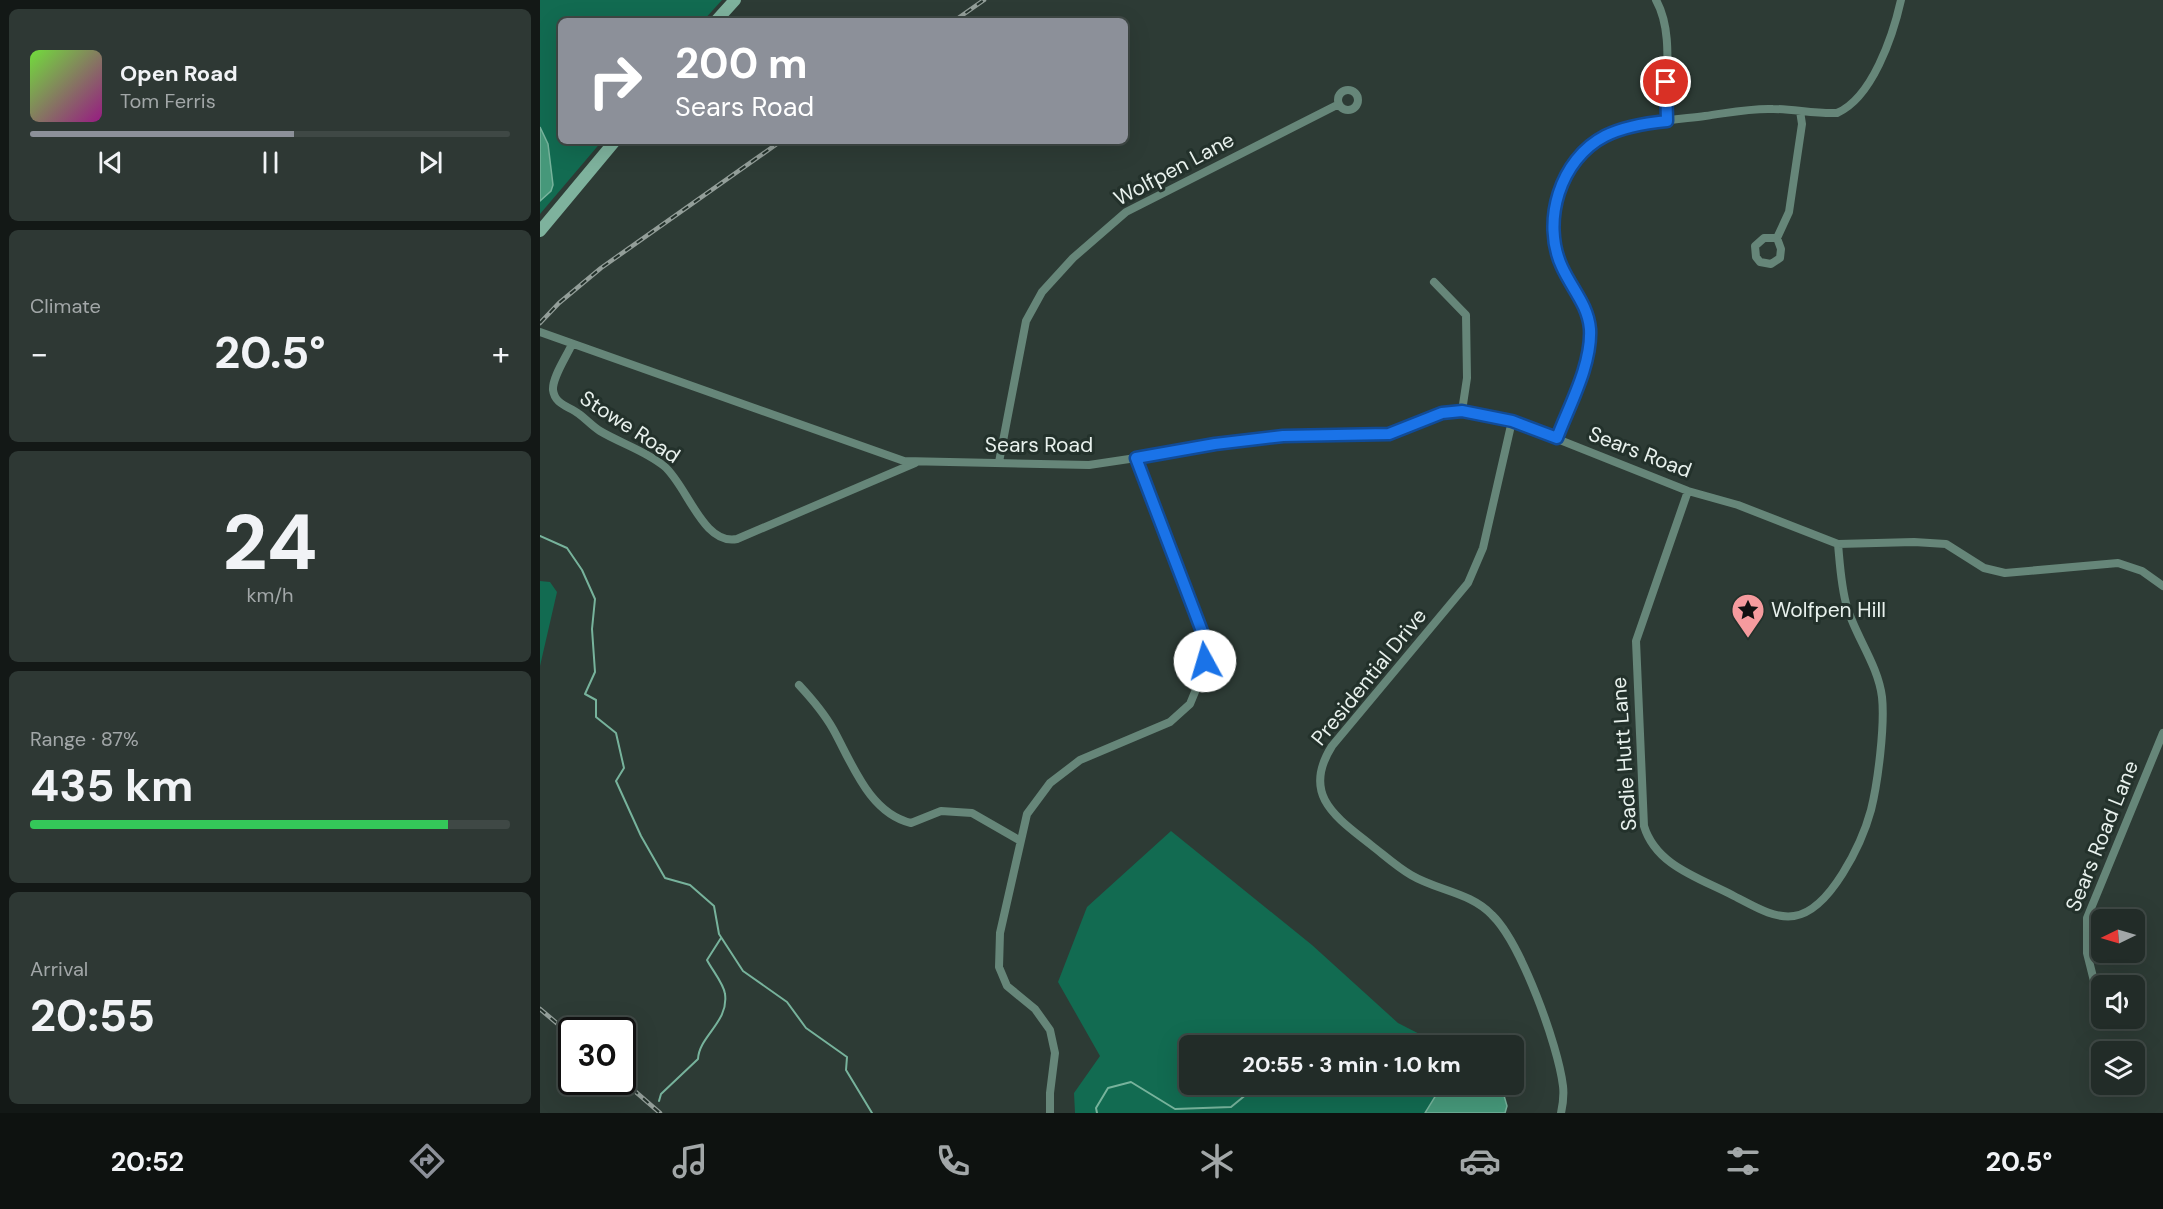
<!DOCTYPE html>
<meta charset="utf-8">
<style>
:root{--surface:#222c28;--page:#2e3834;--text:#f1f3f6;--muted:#a2a7a8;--line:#3f4845;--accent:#8c9099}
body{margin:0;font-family:"DM Sans",sans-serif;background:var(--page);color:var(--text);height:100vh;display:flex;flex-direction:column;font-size:22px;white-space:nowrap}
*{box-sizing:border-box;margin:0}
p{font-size:20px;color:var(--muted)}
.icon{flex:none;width:33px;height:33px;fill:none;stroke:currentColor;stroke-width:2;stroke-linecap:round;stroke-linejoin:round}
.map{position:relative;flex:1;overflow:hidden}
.drawer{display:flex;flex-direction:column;gap:9px;padding:9px;background:#131816;width:540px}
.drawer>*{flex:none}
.banner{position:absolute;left:18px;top:18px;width:570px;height:126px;border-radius:9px;box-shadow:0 6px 24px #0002,0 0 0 2px var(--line);background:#8c9099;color:#fff;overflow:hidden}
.needle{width:39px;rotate:265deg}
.controls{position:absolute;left:1551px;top:909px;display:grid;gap:12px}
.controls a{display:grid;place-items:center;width:54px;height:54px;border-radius:9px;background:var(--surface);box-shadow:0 6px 24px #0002,0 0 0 2px var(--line);font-size:30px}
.speed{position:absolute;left:18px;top:1017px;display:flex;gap:12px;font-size:30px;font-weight:700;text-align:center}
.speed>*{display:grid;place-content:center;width:78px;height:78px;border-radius:50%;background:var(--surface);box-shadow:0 6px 24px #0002,0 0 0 2px var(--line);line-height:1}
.speed .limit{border:3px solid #111;border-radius:9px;background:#fff;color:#111}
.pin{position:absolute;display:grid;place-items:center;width:51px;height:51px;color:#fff;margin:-26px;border:3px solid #fff;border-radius:50%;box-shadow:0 2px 6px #0007}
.me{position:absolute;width:66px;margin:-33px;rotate:354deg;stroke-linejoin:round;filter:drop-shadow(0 0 4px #0008)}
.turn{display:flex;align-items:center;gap:21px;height:126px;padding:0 18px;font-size:27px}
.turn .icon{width:78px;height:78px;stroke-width:2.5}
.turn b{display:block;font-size:42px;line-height:51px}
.big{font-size:45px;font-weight:700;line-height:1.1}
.drawer .card{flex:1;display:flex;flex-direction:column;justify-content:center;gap:9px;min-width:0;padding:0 21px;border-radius:9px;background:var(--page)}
.drawer .dial{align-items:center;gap:0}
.dial b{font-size:78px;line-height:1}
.song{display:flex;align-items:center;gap:18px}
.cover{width:72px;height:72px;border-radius:9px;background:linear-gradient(135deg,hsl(100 70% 55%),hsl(310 70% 35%))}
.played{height:6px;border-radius:3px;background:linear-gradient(90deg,var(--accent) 55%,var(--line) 55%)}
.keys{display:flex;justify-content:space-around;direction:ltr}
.heat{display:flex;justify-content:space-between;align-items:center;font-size:33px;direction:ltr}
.charge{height:9px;border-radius:4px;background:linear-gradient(90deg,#34c759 87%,var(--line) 0)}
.trip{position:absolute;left:639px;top:1035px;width:345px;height:60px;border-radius:9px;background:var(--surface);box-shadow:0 6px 24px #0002,0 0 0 2px var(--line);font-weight:700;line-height:60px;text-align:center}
.menu{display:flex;height:96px;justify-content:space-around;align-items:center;background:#0e1210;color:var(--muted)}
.menu .icon{width:42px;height:42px}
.menu .on{color:var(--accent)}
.menu b{font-size:27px;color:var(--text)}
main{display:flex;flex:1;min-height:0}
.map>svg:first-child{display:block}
.green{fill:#126b51}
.water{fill:#46987a;stroke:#77b39c;stroke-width:1.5}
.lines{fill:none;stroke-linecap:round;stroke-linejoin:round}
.stream{stroke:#77b39c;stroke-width:2}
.street{stroke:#668679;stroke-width:8}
.secondary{stroke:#7eb29d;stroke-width:12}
.rail-casing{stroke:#939e99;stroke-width:4.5}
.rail{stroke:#23312b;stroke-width:2;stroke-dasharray:7;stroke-linecap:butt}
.route-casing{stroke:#114b97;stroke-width:15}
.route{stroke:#1a73e8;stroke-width:10}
.labels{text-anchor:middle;stroke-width:6;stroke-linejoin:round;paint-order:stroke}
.street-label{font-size:21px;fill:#e8f1ed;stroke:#23312b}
.poi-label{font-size:21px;fill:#e8f1ed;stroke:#23312b;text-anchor:start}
</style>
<main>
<section class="drawer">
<div class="card">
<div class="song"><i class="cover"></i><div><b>Open Road</b><p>Tom Ferris</p></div></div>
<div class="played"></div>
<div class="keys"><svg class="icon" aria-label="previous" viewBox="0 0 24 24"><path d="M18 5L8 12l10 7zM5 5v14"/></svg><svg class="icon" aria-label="pause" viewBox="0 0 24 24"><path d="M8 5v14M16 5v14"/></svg><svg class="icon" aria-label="next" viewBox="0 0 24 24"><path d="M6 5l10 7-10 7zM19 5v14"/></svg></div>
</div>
<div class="card"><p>Climate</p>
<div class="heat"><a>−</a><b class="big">20.5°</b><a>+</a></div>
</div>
<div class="card dial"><b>24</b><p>km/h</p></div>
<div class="card"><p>Range · 87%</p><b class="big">435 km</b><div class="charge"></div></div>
<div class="card"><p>Arrival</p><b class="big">20:55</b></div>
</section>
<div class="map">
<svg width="1623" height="1113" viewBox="0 0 1623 1113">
<rect width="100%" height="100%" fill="#2d3b35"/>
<path class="green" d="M 0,0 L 182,0 L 163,21 L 21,21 L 21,141 L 62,141 L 0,214 Z
M 0,581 L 10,582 L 17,592 L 0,666 Z
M 631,831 L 772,945 L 858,1023 L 901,1045 L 650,1046 L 650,1084 L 913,1085 L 903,1089 L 885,1113 L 535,1113 L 534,1093 L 560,1056 L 518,982 L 547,907 Z"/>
<path class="water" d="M 0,127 L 8,144 L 13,185 L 11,191 L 0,201 Z
M 913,1085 L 961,1085 L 967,1106 L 965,1113 L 885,1113 L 896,1095 Z"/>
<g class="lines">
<path class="stream" d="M 0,536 L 27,548 L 42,570 L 55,599 L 52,629 L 55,672 L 45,694 L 56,700 L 56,717 L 76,733 L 84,768 L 76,781 L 101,836 L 125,878 L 150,885 L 174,906 L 179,934 L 203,971 L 247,1002 L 266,1028 L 307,1057 L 306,1070 L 332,1113
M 846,1046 L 867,1036 L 885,1046
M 119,1101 L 121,1094 L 158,1059 C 159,1036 189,1022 185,994 C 184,984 172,970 167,960 L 181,938
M 557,1113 L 556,1108 L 568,1088 L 591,1082 L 635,1109 L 691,1107 L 719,1084"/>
<path class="street" d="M 1116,0 C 1135,34 1124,83 1127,121
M798 100a10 10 0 1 1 20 0a10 10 0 1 1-20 0Z
M 1237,238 L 1241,249 L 1240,258 L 1231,264 L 1220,262 L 1216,257 L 1215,246 L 1224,238 L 1237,238 L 1249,212 L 1262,124 L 1260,111
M 894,282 L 926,315 L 927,378 L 922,411
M 0,332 L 364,461 L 549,465 L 723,439 L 849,434 L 902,413 L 922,411 L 972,421 L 1148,491 L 1198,505 L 1298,544 L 1374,542 L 1406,544 L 1444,568 L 1465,573 L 1578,563 L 1602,571 L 1623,586
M 32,344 C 27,356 12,377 13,390 C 15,405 29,406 39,414 C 46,419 52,426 60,431 C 80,443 106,451 124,466 C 147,485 163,546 197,539 L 375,463
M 972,421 L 943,548 L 928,583 L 792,746 C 761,795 796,817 831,845 C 844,855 857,867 871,875 C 898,891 930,892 952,915 C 981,943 1018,1045 1023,1086 C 1024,1095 1023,1104 1021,1113
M 1017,438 C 1034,393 1060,348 1041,300 C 1033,279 1019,265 1015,242 C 1011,219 1015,196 1026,176 C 1058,123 1110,123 1165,116 C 1188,113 1210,108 1233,109 C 1254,109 1275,114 1297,113 C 1332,98 1353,36 1361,0
M 459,462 L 486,321 L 502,292 L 533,258 L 586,212 L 799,104
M 1148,491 L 1096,641 L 1104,826 C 1116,866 1160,878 1194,896 C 1212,905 1233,919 1254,916 C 1290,911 1322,843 1331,810 C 1338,782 1345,725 1342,697 C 1338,665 1316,637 1307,607 C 1301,587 1300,565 1298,544
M 259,685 C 272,699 284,713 293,729 C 312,763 329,813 371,823 L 401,811 L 432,813 L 479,840
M 1556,989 L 1547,953 L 1547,918 L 1623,733
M 510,1113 L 510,1093 L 515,1053 L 510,1030 L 495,1009 L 467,986 L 459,967 L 460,933 L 487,814 L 510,783 L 540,760 L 630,722 L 650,704 L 664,670 L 663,634 L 596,458"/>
<path class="secondary" d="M 176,21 L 195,0
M 0,231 L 75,141"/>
<g class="rail-casing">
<path id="rail" d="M 414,21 L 444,0
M 0,323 L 19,303 L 61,268 L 241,141
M 0,1009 L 32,1036
M 82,1080 L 120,1113"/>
</g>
<use href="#rail" class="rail"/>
</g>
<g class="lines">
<g class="route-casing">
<path id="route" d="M 665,661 L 663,634 L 596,458 L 675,444 L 743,436 L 849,434 L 902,413 L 922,411 L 972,421 L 1017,438 C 1029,406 1052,365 1050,329 C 1048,305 1032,289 1022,267 C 1001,222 1020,159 1065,136 C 1083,127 1107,123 1127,121 L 1126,82"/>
</g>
<use href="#route" class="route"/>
</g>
<defs>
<g id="sight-pin" transform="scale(1.725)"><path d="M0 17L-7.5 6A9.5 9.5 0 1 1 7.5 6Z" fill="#f59b9e" stroke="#23312b"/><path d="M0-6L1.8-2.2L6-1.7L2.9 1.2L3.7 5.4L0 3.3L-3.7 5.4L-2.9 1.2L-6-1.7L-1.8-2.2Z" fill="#111"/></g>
</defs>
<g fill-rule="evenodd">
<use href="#sight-pin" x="1208" y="610"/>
</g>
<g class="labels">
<g class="street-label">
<text transform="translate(634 169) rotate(-28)" y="7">Wolfpen Lane</text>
<text transform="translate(90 427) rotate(33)" y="7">Stowe Road</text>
<text x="499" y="452">Sears Road</text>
<text transform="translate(1100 452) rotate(21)" y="7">Sears Road</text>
<text transform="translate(829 677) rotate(-51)" y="7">Presidential Drive</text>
<text transform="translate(1084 754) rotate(-94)" y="7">Sadie Hutt Lane</text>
<text transform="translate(1562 836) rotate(-68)" y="7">Sears Road Lane</text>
</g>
<g class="poi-label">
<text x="1231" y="617">Wolfpen Hill</text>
</g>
</g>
</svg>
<div class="controls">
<a><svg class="needle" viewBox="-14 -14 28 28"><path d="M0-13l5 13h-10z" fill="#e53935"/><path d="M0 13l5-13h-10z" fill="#a2a7a8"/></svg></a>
<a><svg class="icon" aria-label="sound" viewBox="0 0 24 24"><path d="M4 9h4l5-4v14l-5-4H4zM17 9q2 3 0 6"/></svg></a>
<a><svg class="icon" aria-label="layers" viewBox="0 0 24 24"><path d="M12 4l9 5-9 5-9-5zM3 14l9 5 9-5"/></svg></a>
</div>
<div class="speed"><div class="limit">30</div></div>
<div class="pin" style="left:1126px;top:82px;background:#d93025"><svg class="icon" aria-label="arrive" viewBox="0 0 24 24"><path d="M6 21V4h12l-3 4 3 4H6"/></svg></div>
<svg class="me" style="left:665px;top:661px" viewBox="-20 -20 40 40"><circle r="19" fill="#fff"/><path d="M0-13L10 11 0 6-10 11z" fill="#1a73e8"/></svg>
<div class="trip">20:55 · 3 min · 1.0 km</div>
<div class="banner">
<div class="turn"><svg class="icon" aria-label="right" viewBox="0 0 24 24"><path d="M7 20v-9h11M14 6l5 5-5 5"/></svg><div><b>200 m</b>Sears Road</div></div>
</div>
</div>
</main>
<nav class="menu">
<b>20:52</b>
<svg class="icon on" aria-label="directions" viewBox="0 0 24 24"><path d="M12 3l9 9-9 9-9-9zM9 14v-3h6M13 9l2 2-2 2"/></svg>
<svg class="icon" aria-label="music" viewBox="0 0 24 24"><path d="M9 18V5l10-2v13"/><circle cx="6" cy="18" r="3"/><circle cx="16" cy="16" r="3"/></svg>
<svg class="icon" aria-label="phone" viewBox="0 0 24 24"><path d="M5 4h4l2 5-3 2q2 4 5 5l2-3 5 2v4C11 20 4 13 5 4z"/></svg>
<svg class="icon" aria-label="climate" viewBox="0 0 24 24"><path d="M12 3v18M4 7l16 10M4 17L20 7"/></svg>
<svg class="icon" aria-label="car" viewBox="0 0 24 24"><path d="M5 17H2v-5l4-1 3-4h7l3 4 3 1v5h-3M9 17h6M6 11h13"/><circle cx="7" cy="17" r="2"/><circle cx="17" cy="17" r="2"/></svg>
<svg class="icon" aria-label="filters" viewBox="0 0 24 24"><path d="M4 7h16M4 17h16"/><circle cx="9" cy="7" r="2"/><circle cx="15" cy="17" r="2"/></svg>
<b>20.5°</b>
</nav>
